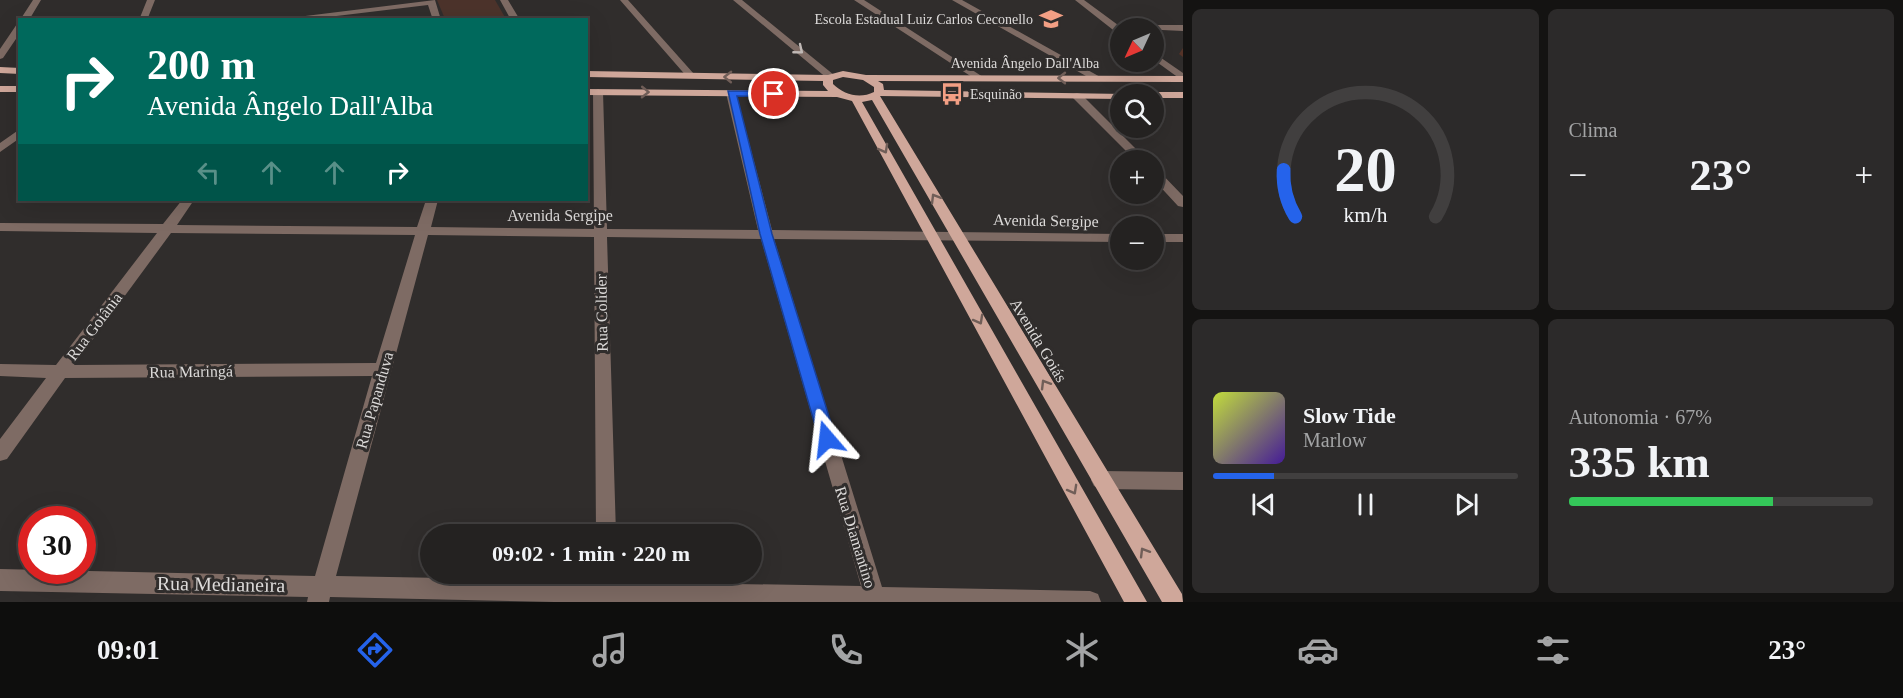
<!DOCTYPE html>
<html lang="pt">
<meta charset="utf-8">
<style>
:root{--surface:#242221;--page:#2c2a2a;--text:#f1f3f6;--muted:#a3a4a5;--line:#413f3f;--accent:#2563eb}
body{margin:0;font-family:Georgia,serif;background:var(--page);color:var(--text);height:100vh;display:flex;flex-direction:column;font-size:22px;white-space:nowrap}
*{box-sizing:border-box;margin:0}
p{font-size:20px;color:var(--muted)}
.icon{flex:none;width:33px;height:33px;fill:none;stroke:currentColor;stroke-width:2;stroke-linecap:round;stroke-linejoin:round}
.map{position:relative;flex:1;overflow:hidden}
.drawer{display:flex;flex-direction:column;gap:9px;padding:9px;background:#141312;width:720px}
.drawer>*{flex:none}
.guide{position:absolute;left:18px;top:18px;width:570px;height:183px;border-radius:0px;box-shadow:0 6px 24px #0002,0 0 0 2px var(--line);background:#00695c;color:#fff;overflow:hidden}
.needle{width:39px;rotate:226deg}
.controls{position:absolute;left:1110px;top:18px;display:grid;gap:12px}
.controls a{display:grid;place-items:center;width:54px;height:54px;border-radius:50%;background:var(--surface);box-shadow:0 6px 24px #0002,0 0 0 2px var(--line);font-size:30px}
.speed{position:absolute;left:18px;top:506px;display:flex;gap:12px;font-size:30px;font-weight:700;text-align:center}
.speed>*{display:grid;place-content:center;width:78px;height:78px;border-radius:50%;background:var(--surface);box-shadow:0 6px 24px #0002,0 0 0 2px var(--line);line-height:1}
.speed .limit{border:9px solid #d22;background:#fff;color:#111}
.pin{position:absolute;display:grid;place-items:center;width:51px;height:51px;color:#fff;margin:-26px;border:3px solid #fff;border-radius:50%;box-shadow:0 2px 6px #0007}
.me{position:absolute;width:66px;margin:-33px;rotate:343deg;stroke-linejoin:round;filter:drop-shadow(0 0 4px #0008)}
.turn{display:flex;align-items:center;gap:21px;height:126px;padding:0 30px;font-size:27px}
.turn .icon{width:78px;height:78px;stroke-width:2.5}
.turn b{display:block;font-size:42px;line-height:51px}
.lanes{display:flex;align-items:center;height:57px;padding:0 30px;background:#0003;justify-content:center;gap:30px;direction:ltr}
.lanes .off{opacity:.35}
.big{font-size:45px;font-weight:700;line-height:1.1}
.drawer .card{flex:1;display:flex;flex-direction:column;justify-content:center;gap:9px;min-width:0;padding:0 21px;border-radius:9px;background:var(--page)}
.drawer .dial{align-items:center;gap:0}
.dial svg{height:156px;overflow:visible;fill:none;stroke:var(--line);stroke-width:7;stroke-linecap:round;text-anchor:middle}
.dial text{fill:var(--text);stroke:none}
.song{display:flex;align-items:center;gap:18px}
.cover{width:72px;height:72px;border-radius:9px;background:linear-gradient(135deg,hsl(70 70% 55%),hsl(260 70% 35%))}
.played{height:6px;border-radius:3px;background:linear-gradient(90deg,var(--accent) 20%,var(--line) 20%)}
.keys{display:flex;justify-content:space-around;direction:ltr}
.heat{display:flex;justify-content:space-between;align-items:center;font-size:33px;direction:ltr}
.charge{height:9px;border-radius:4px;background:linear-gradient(90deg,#34c759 67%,var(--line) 0)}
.drawer .tiles{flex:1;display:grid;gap:9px;grid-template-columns:repeat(2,1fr)}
.trip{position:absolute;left:420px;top:524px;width:342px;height:60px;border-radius:30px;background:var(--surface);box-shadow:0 6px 24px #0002,0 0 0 2px var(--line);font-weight:700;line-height:60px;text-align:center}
.dock{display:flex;height:96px;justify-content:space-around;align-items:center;background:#0e0e0d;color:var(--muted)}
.dock .icon{width:42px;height:42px}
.dock .active{color:var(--accent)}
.dock b{font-size:27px;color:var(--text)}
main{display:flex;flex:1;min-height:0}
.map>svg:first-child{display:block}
.green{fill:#4c332b}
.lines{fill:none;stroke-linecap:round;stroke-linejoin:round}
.minor{fill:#7e6b64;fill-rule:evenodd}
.major{fill:#cfa79a;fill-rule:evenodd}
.wall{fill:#563429}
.oneway{stroke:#c0b9b6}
.oneway2{stroke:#705e58}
.route{fill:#2563eb;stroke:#184099;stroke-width:1.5}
.labels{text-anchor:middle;stroke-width:6;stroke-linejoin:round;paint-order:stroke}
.far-poi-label{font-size:14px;fill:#dcdad9;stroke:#302d2c;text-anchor:end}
.far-street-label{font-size:14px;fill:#dcdad9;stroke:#302d2c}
.street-label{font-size:16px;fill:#dcdad9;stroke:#302d2c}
.near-street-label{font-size:20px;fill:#dcdad9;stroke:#302d2c}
</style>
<main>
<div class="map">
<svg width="1183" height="602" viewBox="0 0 1183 602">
<rect width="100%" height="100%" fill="#302d2c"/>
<path class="green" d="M 437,0 L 495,0 L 506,19 L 445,19 Z"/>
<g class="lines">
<path class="minor" d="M 33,0 L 41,0 L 29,20 L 20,20 Z
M 147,0 L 155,0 L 147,20 L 139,20 Z
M 435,0 L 441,20 L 433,20 L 428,5 L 303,20 L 273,20 Z
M 500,0 L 508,0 L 520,20 L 511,20 Z
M 620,0 L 628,0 L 694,74 L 694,78 L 688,78 Z
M 733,0 L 742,0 L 834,75 L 834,79 L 828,79 Z
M 854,0 L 864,0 L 983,77 L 975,79 Z
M 952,0 L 962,0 L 1102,78 L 1093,80 Z
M 1075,0 L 1084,0 L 1118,25 L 1183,25 L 1183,31 L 1120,28 L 1120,34 L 1117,33 Z
M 17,24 L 20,24 L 20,33 L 3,58 L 0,59 L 0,49 Z
M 1154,53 L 1183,73 L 1183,81 L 1154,60 Z
M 598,89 L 603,92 L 607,229 L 758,230 L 726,93 L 731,90 L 736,93 L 772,230 L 1120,234 L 1120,242 L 774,239 L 882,587 L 1090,591 L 1098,594 L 1101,602 L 554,602 L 330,597 L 329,602 L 307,602 L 308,597 L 0,591 L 0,569 L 315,576 L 372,376 L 65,378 L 7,459 L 0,461 L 0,439 L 46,378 L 0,376 L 0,364 L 56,365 L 157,233 L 0,231 L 0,223 L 163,224 L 182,200 L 194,200 L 177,225 L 417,227 L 426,200 L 438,200 L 431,227 L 594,229 L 593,92 ZM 171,233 L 415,235 L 376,363 L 74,365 ZM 428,235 L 594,237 L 596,534 L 616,534 L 607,237 L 761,239 L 861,586 L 618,582 L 618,573 L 596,573 L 597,581 L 336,576 Z
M 1077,93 L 1081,94 L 1147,160 L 1135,160 L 1073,98 L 1073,94 Z
M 20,129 L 20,138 L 0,152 L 0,143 Z
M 1154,169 L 1158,170 L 1183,196 L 1183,207 L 1178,206 L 1154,180 Z
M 1154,234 L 1183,234 L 1183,242 L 1154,242 Z
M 1101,471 L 1183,472 L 1183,490 L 1101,489 L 1094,486 L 1091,480 L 1094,474 Z"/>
<path class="major" d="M 0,67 L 20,68 L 20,74 L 0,73 Z
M 586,71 L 828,75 L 843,71 L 866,75 L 1183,76 L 1183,82 L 878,81 L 883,84 L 884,90 L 1124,94 L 1120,94 L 1120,99 L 880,96 L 1182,594 L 1183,602 L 1162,602 L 872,100 L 862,102 L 1147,602 L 1124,602 L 852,101 L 837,97 L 586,95 L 586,89 L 828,91 L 823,85 L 823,81 L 586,77 ZM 843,77 L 863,80 L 874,87 L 874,92 C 860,99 844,95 833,84 L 833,80 Z
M 0,86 L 20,86 L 20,92 L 0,92 Z
M 1183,92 L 1183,98 L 1154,98 L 1154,94 L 1149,94 L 1154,92 Z"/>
</g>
<path class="wall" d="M 1183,48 L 1183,57 L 1179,54 Z"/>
<defs><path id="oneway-chevron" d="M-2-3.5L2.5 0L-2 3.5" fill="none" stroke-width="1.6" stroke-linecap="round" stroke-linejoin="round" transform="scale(1.5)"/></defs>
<use class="oneway" href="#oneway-chevron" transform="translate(799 50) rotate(39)"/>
<g class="oneway2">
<use href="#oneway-chevron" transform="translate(728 77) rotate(-179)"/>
<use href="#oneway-chevron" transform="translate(1062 78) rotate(-180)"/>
<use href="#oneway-chevron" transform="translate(645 92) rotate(1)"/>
<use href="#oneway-chevron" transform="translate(884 149) rotate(61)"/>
<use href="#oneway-chevron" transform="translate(935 198) rotate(-121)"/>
<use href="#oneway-chevron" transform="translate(979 320) rotate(61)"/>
<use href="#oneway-chevron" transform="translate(1045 384) rotate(-121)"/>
<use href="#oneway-chevron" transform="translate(1073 490) rotate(61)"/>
<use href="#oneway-chevron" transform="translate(1144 552) rotate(-121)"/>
</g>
<path class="route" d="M 728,91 L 774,91 L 779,94 L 774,97 L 737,96 L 772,234 L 836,439 L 833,444 L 827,446 L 821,444 L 819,439 L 760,234 Z"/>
<defs>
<g id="school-bare" transform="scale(1.8)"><path d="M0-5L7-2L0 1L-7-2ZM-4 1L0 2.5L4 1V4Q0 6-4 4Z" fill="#f39f84" stroke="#302d2c" stroke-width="2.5" paint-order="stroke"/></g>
<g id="bus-bare" transform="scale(1.8)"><path d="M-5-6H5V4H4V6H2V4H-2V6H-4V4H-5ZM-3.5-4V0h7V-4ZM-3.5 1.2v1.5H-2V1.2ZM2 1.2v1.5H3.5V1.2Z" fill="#f39f84" stroke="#302d2c" stroke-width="2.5" paint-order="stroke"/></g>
</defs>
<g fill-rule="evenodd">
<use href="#school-bare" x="1051" y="19"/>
<use href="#bus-bare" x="952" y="94"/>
</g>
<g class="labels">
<g class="far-poi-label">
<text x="1033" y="24">Escola Estadual Luiz Carlos Ceconello</text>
<text x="970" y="99" text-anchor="start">Esquinão</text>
</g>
<g class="far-street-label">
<text x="1025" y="68">Avenida Ângelo Dall'Alba</text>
</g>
<g class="street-label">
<text x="560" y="221">Avenida Sergipe</text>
<text transform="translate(1046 220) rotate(1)" y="6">Avenida Sergipe</text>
<text transform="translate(601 313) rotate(-91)" y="6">Rua Colider</text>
<text transform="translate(94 326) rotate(-53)" y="6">Rua Goiânia</text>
<text transform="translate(1039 340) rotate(59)" y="6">Avenida Goiás</text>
<text transform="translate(191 371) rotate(-1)" y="6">Rua Maringá</text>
<text transform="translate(374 400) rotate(-74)" y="6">Rua Papanduva</text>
<text transform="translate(856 537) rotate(73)" y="6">Rua Diamantino</text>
</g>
<g class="near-street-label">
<text transform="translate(221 584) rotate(1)" y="7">Rua Medianeira</text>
</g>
</g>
</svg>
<div class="controls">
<a><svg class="needle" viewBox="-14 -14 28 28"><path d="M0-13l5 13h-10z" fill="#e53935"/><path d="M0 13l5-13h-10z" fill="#a3a4a5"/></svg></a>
<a><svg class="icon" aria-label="search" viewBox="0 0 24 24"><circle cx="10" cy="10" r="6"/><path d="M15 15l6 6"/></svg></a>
<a>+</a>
<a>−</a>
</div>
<div class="speed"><div class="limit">30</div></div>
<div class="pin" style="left:774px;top:94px;background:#d93025"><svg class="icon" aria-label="arrive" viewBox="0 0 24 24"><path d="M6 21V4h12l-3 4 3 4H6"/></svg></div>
<svg class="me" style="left:827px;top:439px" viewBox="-20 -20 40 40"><path d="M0-17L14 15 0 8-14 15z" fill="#2563eb" stroke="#fff" stroke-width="4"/></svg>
<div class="trip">09:02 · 1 min · 220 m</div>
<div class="guide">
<div class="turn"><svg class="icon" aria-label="right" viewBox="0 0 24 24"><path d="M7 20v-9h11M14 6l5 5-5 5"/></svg><div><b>200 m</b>Avenida Ângelo Dall'Alba</div></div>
<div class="lanes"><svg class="icon off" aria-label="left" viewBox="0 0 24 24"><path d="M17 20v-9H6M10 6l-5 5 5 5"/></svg><svg class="icon off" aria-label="ahead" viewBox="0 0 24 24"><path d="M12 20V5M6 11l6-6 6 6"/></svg><svg class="icon off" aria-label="ahead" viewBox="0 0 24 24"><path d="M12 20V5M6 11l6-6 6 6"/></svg><svg class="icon" aria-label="right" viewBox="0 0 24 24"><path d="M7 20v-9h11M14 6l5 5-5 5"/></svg></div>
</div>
</div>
<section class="drawer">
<div class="tiles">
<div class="card dial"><svg viewBox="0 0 100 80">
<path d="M14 69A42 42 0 1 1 86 69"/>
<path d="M14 69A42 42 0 0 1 8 45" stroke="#2563eb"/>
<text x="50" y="56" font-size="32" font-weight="700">20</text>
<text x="50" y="72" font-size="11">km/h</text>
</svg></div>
<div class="card"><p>Clima</p>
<div class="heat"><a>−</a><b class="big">23°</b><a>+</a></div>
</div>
<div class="card">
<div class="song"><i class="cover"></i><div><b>Slow Tide</b><p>Marlow</p></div></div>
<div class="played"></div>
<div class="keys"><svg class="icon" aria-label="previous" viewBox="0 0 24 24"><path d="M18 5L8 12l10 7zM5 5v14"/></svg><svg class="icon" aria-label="pause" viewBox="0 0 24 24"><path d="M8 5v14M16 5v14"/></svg><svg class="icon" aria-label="next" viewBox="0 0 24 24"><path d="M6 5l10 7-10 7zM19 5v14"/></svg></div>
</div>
<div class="card"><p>Autonomia · 67%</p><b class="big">335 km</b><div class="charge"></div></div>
</div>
</section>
</main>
<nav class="dock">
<b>09:01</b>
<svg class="icon active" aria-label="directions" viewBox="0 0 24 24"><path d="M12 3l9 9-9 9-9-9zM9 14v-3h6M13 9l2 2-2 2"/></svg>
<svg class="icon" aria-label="music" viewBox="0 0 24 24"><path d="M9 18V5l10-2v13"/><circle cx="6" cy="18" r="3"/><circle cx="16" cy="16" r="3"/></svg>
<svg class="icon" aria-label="phone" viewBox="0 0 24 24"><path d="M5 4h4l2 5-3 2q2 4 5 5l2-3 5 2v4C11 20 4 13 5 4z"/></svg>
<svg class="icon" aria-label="climate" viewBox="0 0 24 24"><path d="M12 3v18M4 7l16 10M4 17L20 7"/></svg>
<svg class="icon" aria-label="car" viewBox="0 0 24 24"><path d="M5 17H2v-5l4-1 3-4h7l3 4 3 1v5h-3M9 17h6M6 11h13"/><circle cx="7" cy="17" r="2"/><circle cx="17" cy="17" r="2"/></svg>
<svg class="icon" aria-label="filters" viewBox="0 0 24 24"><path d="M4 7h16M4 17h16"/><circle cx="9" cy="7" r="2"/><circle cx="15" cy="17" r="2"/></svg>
<b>23°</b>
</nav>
